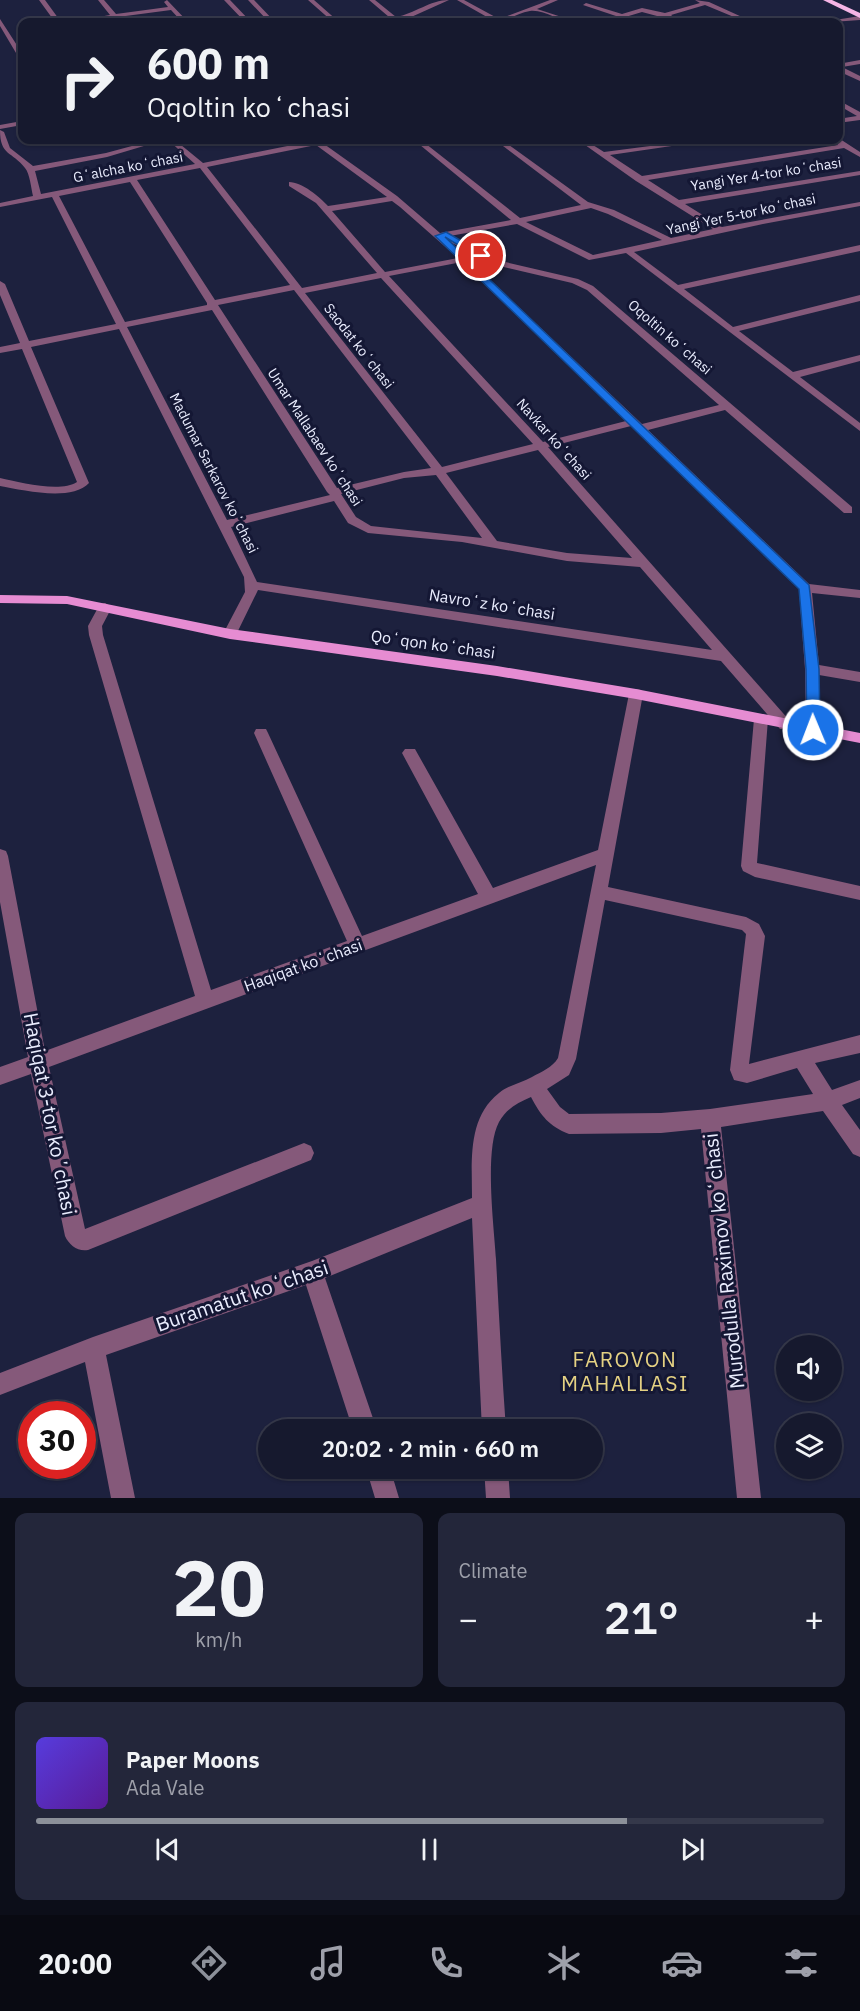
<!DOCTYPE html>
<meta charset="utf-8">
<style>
:root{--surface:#16192e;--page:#23263a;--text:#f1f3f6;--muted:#9ea0aa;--line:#35384a;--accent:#8c9099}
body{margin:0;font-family:"IBM Plex Sans",sans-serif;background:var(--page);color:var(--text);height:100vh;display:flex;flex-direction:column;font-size:22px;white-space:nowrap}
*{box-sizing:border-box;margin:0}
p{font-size:20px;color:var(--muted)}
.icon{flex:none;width:33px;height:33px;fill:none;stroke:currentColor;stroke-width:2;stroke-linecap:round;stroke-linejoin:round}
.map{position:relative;height:1498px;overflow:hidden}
.details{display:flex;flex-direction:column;gap:15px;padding:15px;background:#0c0e19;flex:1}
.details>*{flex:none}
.banner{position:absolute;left:18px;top:18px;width:825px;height:126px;border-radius:12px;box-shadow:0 2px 4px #0004,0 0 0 2px var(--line);background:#16192e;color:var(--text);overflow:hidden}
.controls{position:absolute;left:776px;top:1335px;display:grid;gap:12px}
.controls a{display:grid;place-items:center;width:66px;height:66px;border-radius:50%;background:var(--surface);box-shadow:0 2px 4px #0004,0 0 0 2px var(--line);font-size:30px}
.speed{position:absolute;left:18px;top:1401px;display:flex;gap:12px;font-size:30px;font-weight:700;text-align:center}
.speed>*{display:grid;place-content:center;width:78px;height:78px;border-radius:50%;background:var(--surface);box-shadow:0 2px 4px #0004,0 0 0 2px var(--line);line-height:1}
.speed .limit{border:9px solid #d22;background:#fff;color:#111}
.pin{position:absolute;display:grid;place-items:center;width:51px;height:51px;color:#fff;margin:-26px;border:3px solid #fff;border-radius:50%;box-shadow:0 2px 6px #0007}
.me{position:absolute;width:66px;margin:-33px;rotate:359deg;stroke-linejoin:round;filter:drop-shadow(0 0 4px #0008)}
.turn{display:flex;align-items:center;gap:21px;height:126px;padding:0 30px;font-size:27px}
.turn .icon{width:78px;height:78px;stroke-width:2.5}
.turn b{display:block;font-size:42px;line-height:51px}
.big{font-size:45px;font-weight:600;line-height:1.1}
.details .tile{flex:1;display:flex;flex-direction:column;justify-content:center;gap:9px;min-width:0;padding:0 21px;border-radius:12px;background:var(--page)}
.details .dial{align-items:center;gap:0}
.dial b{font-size:78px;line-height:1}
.song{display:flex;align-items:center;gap:18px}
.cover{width:72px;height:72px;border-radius:9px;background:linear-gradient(135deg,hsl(250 70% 55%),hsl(270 70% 35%))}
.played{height:6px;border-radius:3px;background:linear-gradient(90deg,var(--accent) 75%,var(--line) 75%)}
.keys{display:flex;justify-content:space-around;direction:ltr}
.heat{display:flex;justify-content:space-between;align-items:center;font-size:33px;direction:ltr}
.details .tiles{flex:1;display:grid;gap:15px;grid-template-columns:1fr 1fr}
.tile:last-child{grid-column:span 2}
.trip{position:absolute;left:258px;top:1419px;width:345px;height:60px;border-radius:30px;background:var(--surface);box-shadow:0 2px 4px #0004,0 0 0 2px var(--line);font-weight:600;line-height:60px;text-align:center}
.menu{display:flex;height:96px;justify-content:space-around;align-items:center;background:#090a12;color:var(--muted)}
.menu .icon{width:42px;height:42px}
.menu .on{color:var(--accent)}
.menu b{font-size:27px;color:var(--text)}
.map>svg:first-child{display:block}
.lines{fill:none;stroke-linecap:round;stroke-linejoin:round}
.minor{fill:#85597a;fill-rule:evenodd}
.major{fill:#e68cd2;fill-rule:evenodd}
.highway{fill:#f5b4e5;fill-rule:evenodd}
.route{fill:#1a73e8;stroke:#114b97;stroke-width:1.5}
.labels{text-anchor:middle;stroke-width:6;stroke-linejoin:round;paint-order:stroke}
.far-street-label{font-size:14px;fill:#eaedfe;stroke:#141734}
.street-label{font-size:16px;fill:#eaedfe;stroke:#141734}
.near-street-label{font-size:20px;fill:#eaedfe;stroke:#141734}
.near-neighbourhood-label{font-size:21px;letter-spacing:1.5px;fill:#e4d183;stroke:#141734}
</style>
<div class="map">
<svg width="860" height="1498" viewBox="0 0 860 1498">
<rect width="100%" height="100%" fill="#1d213e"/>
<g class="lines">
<path class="minor" d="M 39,0 L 45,0 L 61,22 L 55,22 Z
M 98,0 L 104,0 L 116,14 L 168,7 L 164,2 L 167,0 L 188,22 L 182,22 L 171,10 L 118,17 L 122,22 L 116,22 L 113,18 L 70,22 L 110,15 Z
M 224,0 L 230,0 L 251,22 L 245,22 Z
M 248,0 L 254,0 L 275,22 L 269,22 Z
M 308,0 L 314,0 L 339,22 L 333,22 Z
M 369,0 L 375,0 L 396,17 C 414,14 430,0 449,0 L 409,18 L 361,22 L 389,17 Z
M 457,0 L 464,0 L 499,19 L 550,0 L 558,0 L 537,9 L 577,22 C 562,24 545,9 530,11 C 517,13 507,22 493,22 L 494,21 Z
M 695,0 L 709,2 L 753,22 L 746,22 L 705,5 L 671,15 L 675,18 L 672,20 L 642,12 L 622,18 L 583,5 L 586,3 L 622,14 L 642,8 L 665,13 L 700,3 Z
M 860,16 L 860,20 L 832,22 L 835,20 Z
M 430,17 L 440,21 L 441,22 L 428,20 Z
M 0,19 L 22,53 L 22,60 L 19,58 L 0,26 Z
M 860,60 L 860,64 L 842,67 L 860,76 L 860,81 L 838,71 L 838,64 Z
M 838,100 L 860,112 L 860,120 L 838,123 L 838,119 L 857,116 L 838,105 Z
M 22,121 L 22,125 L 0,129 L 0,125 Z
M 0,130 L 4,132 L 10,148 L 33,166 L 106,153 L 154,140 L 164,140 L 107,157 L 35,171 L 41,194 L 195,164 L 168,140 L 175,140 L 203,163 L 317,140 L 334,140 L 324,144 L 397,196 L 440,233 L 511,220 L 414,140 L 421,140 L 520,218 L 581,205 L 495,140 L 502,140 L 588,202 L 614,210 L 671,238 L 713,229 L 636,181 L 578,140 L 585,140 L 604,152 L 696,140 L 713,140 L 610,155 L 642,176 L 838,145 L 834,140 L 840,139 L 860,152 L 860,157 L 844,148 L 648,180 L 679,200 L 860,171 L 860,175 L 685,204 L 722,227 L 860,202 L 860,206 L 763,224 L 634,252 L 678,285 L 860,245 L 860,251 L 684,289 L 733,327 L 860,295 L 860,301 L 739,331 L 793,372 L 860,355 L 860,361 L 800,377 L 860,423 L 860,431 L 626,253 L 589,260 L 517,224 L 444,237 L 450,242 L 450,238 L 456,238 L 501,261 L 578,279 L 593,286 L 852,507 L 852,513 L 844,513 L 725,410 L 648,430 L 809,584 L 860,590 L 860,598 L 812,593 L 819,665 L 860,672 L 860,682 L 819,675 L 820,730 L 818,734 L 808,734 L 806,730 L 805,669 L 799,589 L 631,426 L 548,447 L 790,721 L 792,725 L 790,729 L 780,729 L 721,661 L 258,590 L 235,637 L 225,637 L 223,634 L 245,592 L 244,577 L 119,329 L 31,347 L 89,483 C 71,502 23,490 0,486 L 0,478 C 19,482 60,493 77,482 L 22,349 L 0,353 L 0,347 L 20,343 L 0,295 L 0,281 L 5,284 L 29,341 L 116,324 L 52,197 L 0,207 L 0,203 L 33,196 C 31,188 30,174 25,168 C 12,151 0,156 0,130 ZM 316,145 L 387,197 L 328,206 C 320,197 302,182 289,182 L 289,186 L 316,203 L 377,273 L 302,288 L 207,167 ZM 200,168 L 290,285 L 215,300 L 137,180 ZM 130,182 L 207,303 L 207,305 L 125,322 L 59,196 ZM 392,201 L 400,207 L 458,258 L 385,272 L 332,211 ZM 591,208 L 608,214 L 662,240 L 593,255 L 526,222 ZM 450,242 L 495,265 L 572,283 L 587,290 L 719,405 L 642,424 ZM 462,262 L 468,267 L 626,421 L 543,442 L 389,276 ZM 381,278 L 533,444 L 442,467 L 305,293 ZM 294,290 L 431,468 L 404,472 L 337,488 L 218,305 ZM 212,310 L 327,492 L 330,495 L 227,520 L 127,327 ZM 538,450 L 632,558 L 567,553 L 497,541 L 446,473 ZM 436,475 L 482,538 L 371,526 L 356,517 L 341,494 L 404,478 ZM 334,501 L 348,523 L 368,533 L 462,542 L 567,561 L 640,567 L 712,650 L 257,582 L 231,527 Z
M 105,603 L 112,607 L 102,626 L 103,635 L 211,990 L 347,941 L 254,733 L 256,729 L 266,729 L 268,733 L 362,936 L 478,894 L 402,753 L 405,749 L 415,749 L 493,888 L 598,850 L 629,694 L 636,689 L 641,690 L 643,694 L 608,887 L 746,917 L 759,924 L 765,936 L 749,1064 L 860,1035 L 860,1053 L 815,1063 L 832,1090 L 860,1080 L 860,1098 L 842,1105 L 860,1130 L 860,1157 L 853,1154 L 823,1111 L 721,1127 L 761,1498 L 737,1498 L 701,1129 L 661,1133 L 569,1134 C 549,1126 541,1116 531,1097 C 517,1103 506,1109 499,1122 C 484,1150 494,1226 496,1259 C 499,1316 502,1373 506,1430 L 482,1430 L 472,1218 L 325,1278 L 377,1430 L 353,1430 L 306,1285 L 106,1355 L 135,1498 L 111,1498 L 85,1362 L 0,1395 L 0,1373 L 93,1337 L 312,1261 L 472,1198 C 472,1162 467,1118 499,1093 C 508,1085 522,1083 532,1077 C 541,1072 553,1067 558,1058 L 596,865 L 49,1067 L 85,1229 L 304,1143 L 311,1146 L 314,1153 L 311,1160 L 88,1250 C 78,1252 69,1245 65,1236 L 31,1074 L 0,1085 L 0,1067 L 28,1057 L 0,902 L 0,849 L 6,851 L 8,856 L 45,1051 L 195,996 L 89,635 L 88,626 L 100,604 ZM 605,900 L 742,930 L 746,934 L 730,1070 L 734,1080 L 747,1083 L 797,1068 L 813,1094 L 710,1109 L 661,1113 L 569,1114 L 560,1107 L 547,1089 L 569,1075 L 576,1059 Z
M 761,714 L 768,719 L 757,863 L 860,886 L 860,900 L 755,877 L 743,871 L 741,866 L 754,719 Z
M 366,1468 L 390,1468 L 399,1498 L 375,1498 Z
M 484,1468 L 508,1468 L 510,1498 L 486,1498 Z"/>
<path class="major" d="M 0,595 L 67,596 L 230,629 L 497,666 L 636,689 L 860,733 L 860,743 L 636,699 L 497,676 L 230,639 L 67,604 L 0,603 Z"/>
<path class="highway" d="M 823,0 L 832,0 L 860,13 L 860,18 Z"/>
</g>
<path class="route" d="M 446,232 L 484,254 L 484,257 L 478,257 L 445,237 L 809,585 L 819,669 L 820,730 L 818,733 L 813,735 L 807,730 L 806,669 L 799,589 L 435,236 Z"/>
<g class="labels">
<g class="far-street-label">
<text transform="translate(128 167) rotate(-11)" y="5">Gʻalcha koʻchasi</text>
<text transform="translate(766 174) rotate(-9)" y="5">Yangi Yer 4-tor koʻchasi</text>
<text transform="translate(741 214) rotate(-12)" y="5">Yangi Yer 5-tor koʻchasi</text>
<text transform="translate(670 337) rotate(41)" y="5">Oqoltin koʻchasi</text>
<text transform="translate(359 346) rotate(52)" y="5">Saodat koʻchasi</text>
<text transform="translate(315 437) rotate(57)" y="5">Umar Mallabaev koʻchasi</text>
<text transform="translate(554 439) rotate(48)" y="5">Navkar koʻchasi</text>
<text transform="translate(214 473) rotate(63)" y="5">Madumar Sarkarov koʻchasi</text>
</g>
<g class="street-label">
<text transform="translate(492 604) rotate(9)" y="6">Navroʻz koʻchasi</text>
<text transform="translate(433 644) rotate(8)" y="6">Qoʻqon koʻchasi</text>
<text transform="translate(303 965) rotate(-20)" y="6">Haqiqat koʻchasi</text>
</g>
<g class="near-street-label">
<text transform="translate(50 1114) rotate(79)" y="7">Haqiqat 3-tor koʼchasi</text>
<text transform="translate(724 1261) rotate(-96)" y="7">Murodulla Raximov koʻchasi</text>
<text transform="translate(242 1296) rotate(-19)" y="7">Buramatut koʻchasi</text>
</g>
<g class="near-neighbourhood-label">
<text x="625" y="1367">FAROVON<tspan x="625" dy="24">MAHALLASI</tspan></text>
</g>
</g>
</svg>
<div class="controls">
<a><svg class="icon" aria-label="sound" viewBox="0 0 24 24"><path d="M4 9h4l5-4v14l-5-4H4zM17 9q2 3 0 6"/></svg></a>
<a><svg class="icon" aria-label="layers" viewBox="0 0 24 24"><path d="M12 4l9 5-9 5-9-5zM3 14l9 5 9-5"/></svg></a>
</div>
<div class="speed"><div class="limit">30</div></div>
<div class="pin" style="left:481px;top:256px;background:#d93025"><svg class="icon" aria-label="arrive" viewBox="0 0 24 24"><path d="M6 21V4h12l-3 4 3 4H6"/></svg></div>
<svg class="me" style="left:813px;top:730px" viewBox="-20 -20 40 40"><circle r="17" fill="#1a73e8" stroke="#fff" stroke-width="3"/><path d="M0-11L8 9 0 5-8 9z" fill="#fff"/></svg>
<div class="trip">20:02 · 2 min · 660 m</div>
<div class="banner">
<div class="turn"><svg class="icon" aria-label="right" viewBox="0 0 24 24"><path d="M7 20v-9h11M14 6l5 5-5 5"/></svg><div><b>600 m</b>Oqoltin koʻchasi</div></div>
</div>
</div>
<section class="details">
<div class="tiles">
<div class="tile dial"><b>20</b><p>km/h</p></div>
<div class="tile"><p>Climate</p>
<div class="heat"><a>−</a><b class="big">21°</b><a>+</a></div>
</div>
<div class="tile">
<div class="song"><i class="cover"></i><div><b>Paper Moons</b><p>Ada Vale</p></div></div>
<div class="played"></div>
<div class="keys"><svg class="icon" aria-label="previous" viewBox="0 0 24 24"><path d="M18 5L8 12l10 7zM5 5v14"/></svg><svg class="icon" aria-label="pause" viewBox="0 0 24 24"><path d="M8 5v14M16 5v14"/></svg><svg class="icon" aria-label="next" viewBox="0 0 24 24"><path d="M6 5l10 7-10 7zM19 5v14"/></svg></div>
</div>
</div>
</section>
<nav class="menu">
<b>20:00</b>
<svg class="icon on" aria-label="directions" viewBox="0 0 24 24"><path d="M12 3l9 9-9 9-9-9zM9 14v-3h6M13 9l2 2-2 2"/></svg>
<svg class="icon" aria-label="music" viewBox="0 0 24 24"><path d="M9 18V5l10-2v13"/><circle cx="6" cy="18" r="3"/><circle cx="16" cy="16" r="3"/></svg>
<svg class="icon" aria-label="phone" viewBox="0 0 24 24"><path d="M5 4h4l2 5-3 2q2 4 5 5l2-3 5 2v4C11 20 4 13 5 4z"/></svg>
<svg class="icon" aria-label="climate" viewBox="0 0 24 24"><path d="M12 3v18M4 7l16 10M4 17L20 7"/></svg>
<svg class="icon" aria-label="car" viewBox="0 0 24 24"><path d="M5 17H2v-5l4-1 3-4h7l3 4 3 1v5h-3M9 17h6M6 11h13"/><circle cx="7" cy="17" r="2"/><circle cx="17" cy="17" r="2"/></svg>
<svg class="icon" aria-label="filters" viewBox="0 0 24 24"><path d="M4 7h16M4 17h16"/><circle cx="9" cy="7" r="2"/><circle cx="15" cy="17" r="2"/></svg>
</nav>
